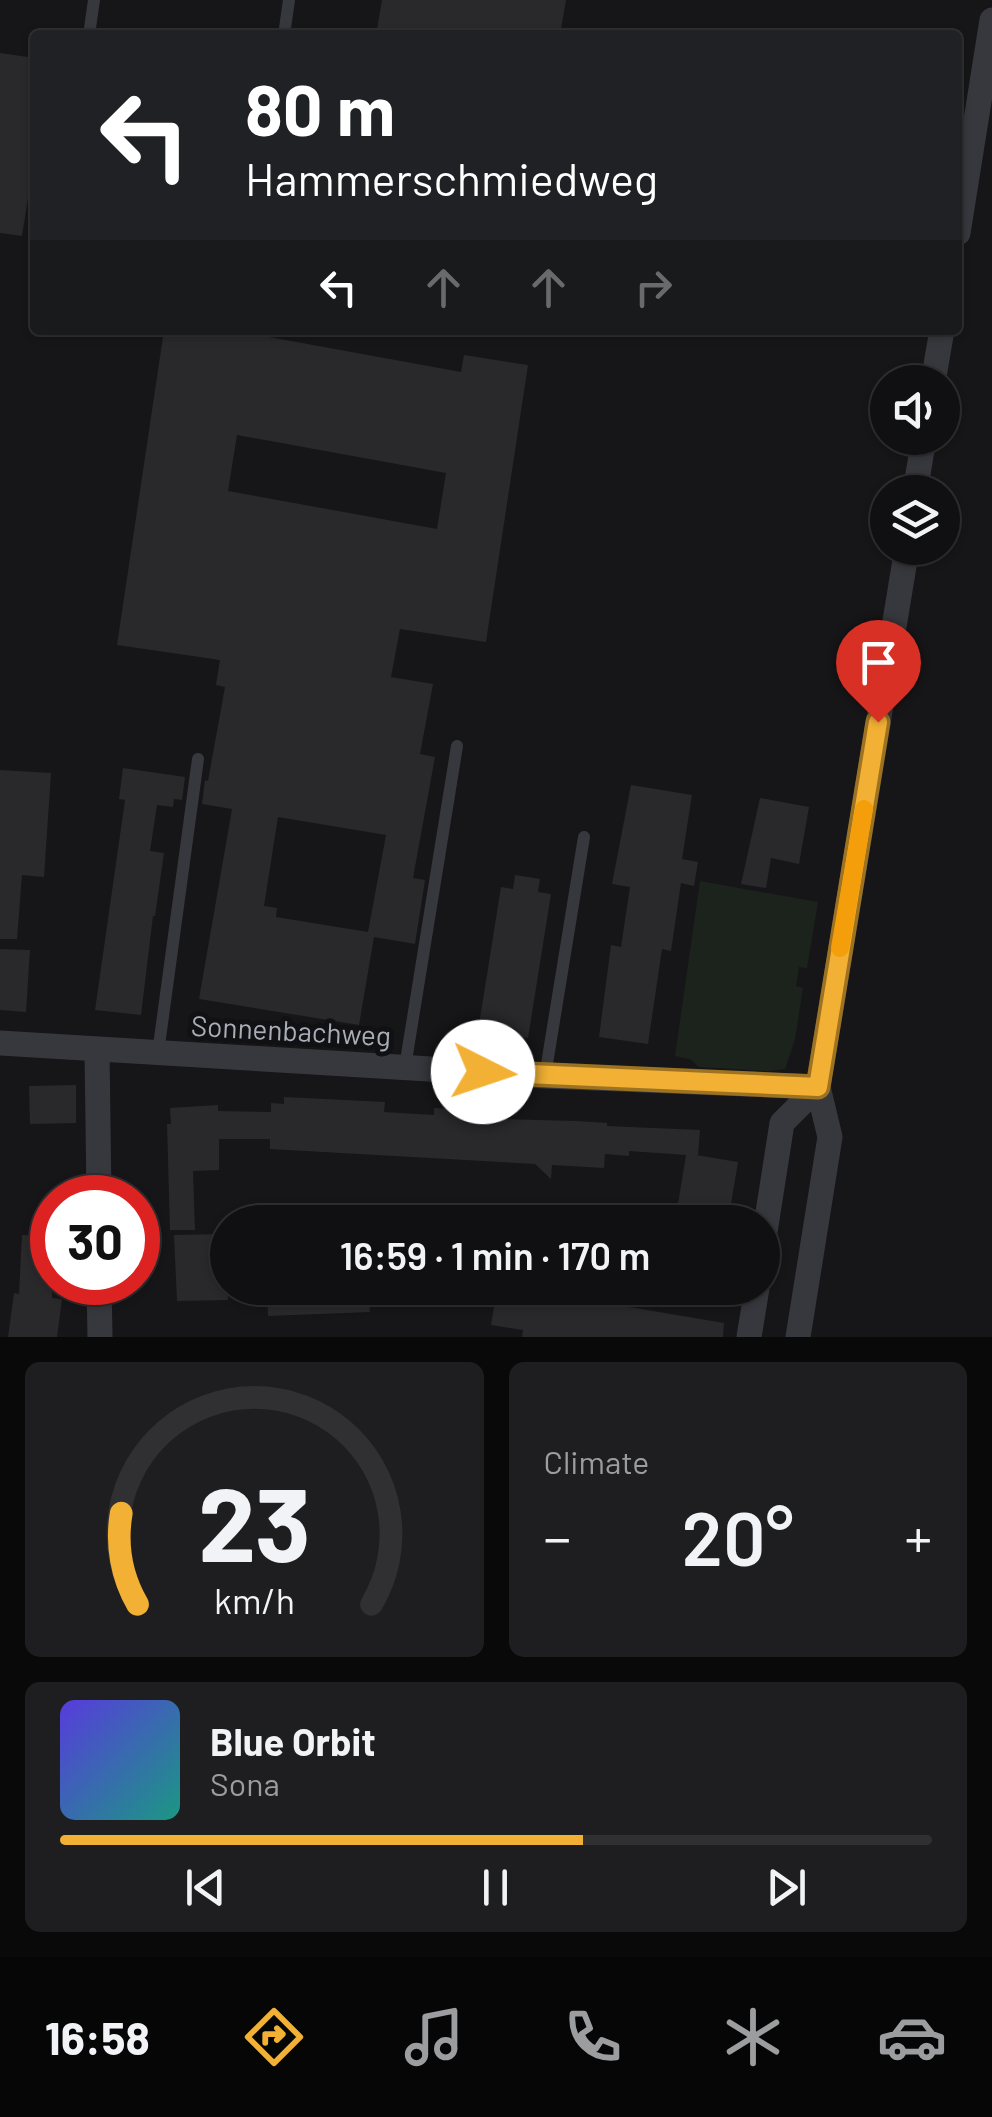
<!DOCTYPE html>
<meta charset="utf-8">
<style>
:root{--surface:#101012;--page:#1e1e20;--text:#f1f3f6;--muted:#9c9d9f;--line:#303032;--accent:#f2b134}
body{margin:0;font-family:Barlow,sans-serif;background:var(--page);color:var(--text);height:100vh;display:flex;flex-direction:column;font-size:38px;white-space:nowrap}
*{box-sizing:border-box;margin:0}
p{font-size:32px;color:var(--muted)}
.icon{flex:none;width:55px;height:55px;fill:none;stroke:currentColor;stroke-width:2;stroke-linecap:round;stroke-linejoin:round}
.map{position:relative;height:1337px;overflow:hidden}
.drawer{display:flex;flex-direction:column;gap:25px;padding:25px;background:#09090a;flex:1}
.drawer>*{flex:none}
.banner{position:absolute;left:30px;top:30px;width:932px;height:305px;border-radius:10px;box-shadow:0 2px 8px #0004,0 0 0 2px var(--line);background:#202124;color:#fff;overflow:hidden}
.buttons{position:absolute;left:870px;top:365px;display:grid;gap:20px}
.buttons a{display:grid;place-items:center;width:90px;height:90px;border-radius:50%;background:var(--surface);box-shadow:0 2px 8px #0004,0 0 0 2px var(--line);font-size:50px}
.speed{position:absolute;left:30px;top:1175px;display:flex;gap:20px;font-size:50px;font-weight:700;text-align:center}
.speed>*{display:grid;place-content:center;width:130px;height:130px;border-radius:50%;background:var(--surface);box-shadow:0 2px 8px #0004,0 0 0 2px var(--line);line-height:1}
.speed .limit{border:15px solid #d22;background:#fff;color:#111}
.pin{position:absolute;display:grid;place-items:center;width:85px;height:85px;color:#fff;margin:-102px -42px;border-radius:50% 50% 50% 0;rotate:-45deg;box-shadow:0 0 10px #0007}
.pin .icon{rotate:45deg}
.me{position:absolute;width:110px;margin:-55px;rotate:94deg;stroke-linejoin:round;filter:drop-shadow(0 0 8px #0008)}
.turn{display:flex;align-items:center;gap:35px;height:210px;padding:0 50px;font-size:45px}
.turn .icon{width:130px;height:130px;stroke-width:2.5}
.turn b{display:block;font-size:70px;line-height:85px}
.lanes{display:flex;align-items:center;height:95px;padding:0 50px;background:#0003;justify-content:center;gap:50px;direction:ltr}
.lanes .off{opacity:.35}
.big{font-size:75px;font-weight:600;line-height:1.1}
.drawer .widget{flex:1;display:flex;flex-direction:column;justify-content:center;gap:15px;min-width:0;padding:0 35px;border-radius:15px;background:var(--page)}
.drawer .dial{align-items:center;gap:0}
.dial svg{height:260px;overflow:visible;fill:none;stroke:var(--line);stroke-width:7;stroke-linecap:round;text-anchor:middle}
.dial text{fill:var(--text);stroke:none}
.song{display:flex;align-items:center;gap:30px}
.cover{width:120px;height:120px;border-radius:15px;background:linear-gradient(135deg,hsl(250 70% 55%),hsl(170 70% 35%))}
.played{height:10px;border-radius:5px;background:linear-gradient(90deg,var(--accent) 60%,var(--line) 60%)}
.keys{display:flex;justify-content:space-around;direction:ltr}
.heat{display:flex;justify-content:space-between;align-items:center;font-size:55px;direction:ltr}
.drawer .tiles{flex:1;display:grid;gap:25px;grid-template-columns:1fr 1fr}
.widget:last-child{grid-column:span 2}
.trip{position:absolute;left:210px;top:1205px;width:570px;height:100px;border-radius:50px;background:var(--surface);box-shadow:0 2px 8px #0004,0 0 0 2px var(--line);font-weight:600;line-height:100px;text-align:center}
.tab-bar{display:flex;height:160px;justify-content:space-around;align-items:center;background:#060607;color:var(--muted)}
.tab-bar .icon{width:70px;height:70px}
.tab-bar .selected{color:var(--accent)}
.tab-bar b{font-size:45px;color:var(--text)}
.map>svg:first-child{display:block}
.green{fill:#1c231d}
.building{fill:#29292c;fill-rule:evenodd}
.lines{fill:none;stroke-linecap:round;stroke-linejoin:round}
.lane{stroke:#37383d;stroke-width:12}
.street{stroke:#37383d;stroke-width:25}
.route-casing{stroke:#9d7322;stroke-width:25}
.route{stroke:#f2b134;stroke-width:18}
.slow{stroke:#f59e0b;stroke-width:18}
.labels{text-anchor:middle;stroke-width:10;stroke-linejoin:round;paint-order:stroke}
.street-label{font-size:28px;fill:#a8adb8;stroke:#111113}
</style>
<div class="map">
<svg width="992" height="1337" viewBox="0 0 992 1337">
<rect width="100%" height="100%" fill="#161618"/>
<path class="green" d="M 700,881 L 818,902 L 807,968 L 799,967 L 796,986 L 803,988 L 795,1039 L 785,1069 L 767,1071 L 699,1067 L 690,1059 L 675,1056 Z"/>
<path class="building" d="M 382,0 L 566,0 L 560,35 L 376,35 Z
M 0,53 L 35,58 L 35,153 L 22,236 L 0,233 Z
M 164,330 L 240,330 L 252,332 L 252,334 L 461,372 L 464,355 L 528,365 L 486,642 L 400,629 L 391,677 L 433,684 L 420,754 L 435,757 L 413,878 L 425,880 L 415,944 L 374,937 L 359,1025 L 199,999 L 232,809 L 202,804 L 205,780 L 208,781 L 225,687 L 216,685 L 220,660 L 117,645 ZM 237,435 L 446,473 L 437,529 L 228,491 ZM 278,817 L 386,835 L 368,932 L 276,917 L 277,908 L 264,906 Z
M 123,768 L 185,777 L 182,800 L 174,799 L 173,807 L 157,805 L 150,851 L 164,853 L 155,916 L 153,916 L 141,1015 L 95,1010 L 125,800 L 119,799 Z
M 0,770 L 51,773 L 44,877 L 22,875 L 17,939 L 0,939 Z
M 631,785 L 692,795 L 682,859 L 698,862 L 694,886 L 681,883 L 671,951 L 662,949 L 648,1044 L 599,1037 L 611,945 L 621,947 L 630,887 L 612,884 Z
M 760,798 L 809,807 L 799,864 L 771,858 L 766,888 L 741,884 Z
M 515,875 L 540,879 L 538,892 L 551,894 L 528,1038 L 478,1031 L 501,887 L 513,889 Z
M 0,949 L 30,950 L 26,1012 L 0,1010 Z
M 76,1085 L 76,1123 L 30,1124 L 29,1086 Z
M 284,1097 L 385,1102 L 384,1112 L 434,1115 L 434,1108 L 455,1109 L 500,1112 L 499,1119 L 576,1121 L 607,1123 L 607,1126 L 700,1130 L 698,1156 L 696,1155 L 738,1162 L 728,1222 L 675,1222 L 686,1155 L 629,1151 L 629,1156 L 605,1154 L 604,1168 L 552,1165 L 551,1179 L 535,1164 L 270,1149 L 270,1139 L 219,1139 L 219,1170 L 193,1171 L 195,1230 L 170,1230 L 167,1124 L 171,1124 L 170,1108 L 218,1105 L 218,1111 L 271,1112 L 271,1103 L 284,1104 Z
M 224,1234 L 225,1249 L 228,1256 L 228,1300 L 177,1301 L 174,1235 Z
M 22,1235 L 52,1236 L 52,1298 L 62,1299 L 57,1337 L 8,1337 L 14,1293 L 19,1294 Z
M 267,1288 L 368,1288 L 370,1312 L 268,1316 Z
M 529,1290 L 724,1323 L 723,1337 L 522,1337 L 523,1330 L 491,1325 L 496,1295 L 528,1298 Z"/>
<g class="lines">
<path class="lane" d="M 89,35 L 94,0
M 284,35 L 289,0
M 158,1053 L 198,759
M 405,1067 L 457,746
M 545,1076 L 584,837"/>
<path class="street" d="M 958,233 L 992,20
M 933,382 L 942,330
M 915,492 L 924,438
M 0,1043 L 545,1076 L 818,1087
M 97,1050 L 99,1198
M 762,1251 L 782,1123 L 818,1087
M 99,1282 L 100,1337
M 749,1337 L 757,1288
M 798,1337 L 830,1137 L 818,1087 L 907,548"/>
</g>
<g class="lines">
<g class="route-casing">
<path id="route" d="M 483,1072 L 818,1087 L 878,722"/>
</g>
<use href="#route" class="route"/>
<path class="slow" d="M 840,948 L 864,809"/>
</g>
<g class="labels">
<g class="street-label">
<text transform="translate(291 1031) rotate(3)" y="10">Sonnenbachweg</text>
</g>
</g>
</svg>
<div class="buttons">
<a><svg class="icon" aria-label="sound" viewBox="0 0 24 24"><path d="M4 9h4l5-4v14l-5-4H4zM17 9q2 3 0 6"/></svg></a>
<a><svg class="icon" aria-label="layers" viewBox="0 0 24 24"><path d="M12 4l9 5-9 5-9-5zM3 14l9 5 9-5"/></svg></a>
</div>
<div class="speed"><div class="limit">30</div></div>
<div class="pin" style="left:878px;top:722px;background:#d93025"><svg class="icon" aria-label="arrive" viewBox="0 0 24 24"><path d="M6 21V4h12l-3 4 3 4H6"/></svg></div>
<svg class="me" style="left:483px;top:1072px" viewBox="-20 -20 40 40"><circle r="19" fill="#fff"/><path d="M0-13L10 11 0 6-10 11z" fill="#f2b134"/></svg>
<div class="trip">16:59 · 1 min · 170 m</div>
<div class="banner">
<div class="turn"><svg class="icon" aria-label="left" viewBox="0 0 24 24"><path d="M17 20v-9H6M10 6l-5 5 5 5"/></svg><div><b>80 m</b>Hammerschmiedweg</div></div>
<div class="lanes"><svg class="icon" aria-label="left" viewBox="0 0 24 24"><path d="M17 20v-9H6M10 6l-5 5 5 5"/></svg><svg class="icon off" aria-label="ahead" viewBox="0 0 24 24"><path d="M12 20V5M6 11l6-6 6 6"/></svg><svg class="icon off" aria-label="ahead" viewBox="0 0 24 24"><path d="M12 20V5M6 11l6-6 6 6"/></svg><svg class="icon off" aria-label="right" viewBox="0 0 24 24"><path d="M7 20v-9h11M14 6l5 5-5 5"/></svg></div>
</div>
</div>
<section class="drawer">
<div class="tiles">
<div class="widget dial"><svg viewBox="0 0 100 80">
<path d="M14 69A42 42 0 1 1 86 69"/>
<path d="M14 69A42 42 0 0 1 9 41" stroke="#f2b134"/>
<text x="50" y="56" font-size="32" font-weight="700">23</text>
<text x="50" y="72" font-size="11">km/h</text>
</svg></div>
<div class="widget"><p>Climate</p>
<div class="heat"><a>−</a><b class="big">20°</b><a>+</a></div>
</div>
<div class="widget">
<div class="song"><i class="cover"></i><div><b>Blue Orbit</b><p>Sona</p></div></div>
<div class="played"></div>
<div class="keys"><svg class="icon" aria-label="previous" viewBox="0 0 24 24"><path d="M18 5L8 12l10 7zM5 5v14"/></svg><svg class="icon" aria-label="pause" viewBox="0 0 24 24"><path d="M8 5v14M16 5v14"/></svg><svg class="icon" aria-label="next" viewBox="0 0 24 24"><path d="M6 5l10 7-10 7zM19 5v14"/></svg></div>
</div>
</div>
</section>
<nav class="tab-bar">
<b>16:58</b>
<svg class="icon selected" aria-label="directions" viewBox="0 0 24 24"><path d="M12 3l9 9-9 9-9-9zM9 14v-3h6M13 9l2 2-2 2"/></svg>
<svg class="icon" aria-label="music" viewBox="0 0 24 24"><path d="M9 18V5l10-2v13"/><circle cx="6" cy="18" r="3"/><circle cx="16" cy="16" r="3"/></svg>
<svg class="icon" aria-label="phone" viewBox="0 0 24 24"><path d="M5 4h4l2 5-3 2q2 4 5 5l2-3 5 2v4C11 20 4 13 5 4z"/></svg>
<svg class="icon" aria-label="climate" viewBox="0 0 24 24"><path d="M12 3v18M4 7l16 10M4 17L20 7"/></svg>
<svg class="icon" aria-label="car" viewBox="0 0 24 24"><path d="M5 17H2v-5l4-1 3-4h7l3 4 3 1v5h-3M9 17h6M6 11h13"/><circle cx="7" cy="17" r="2"/><circle cx="17" cy="17" r="2"/></svg>
</nav>
